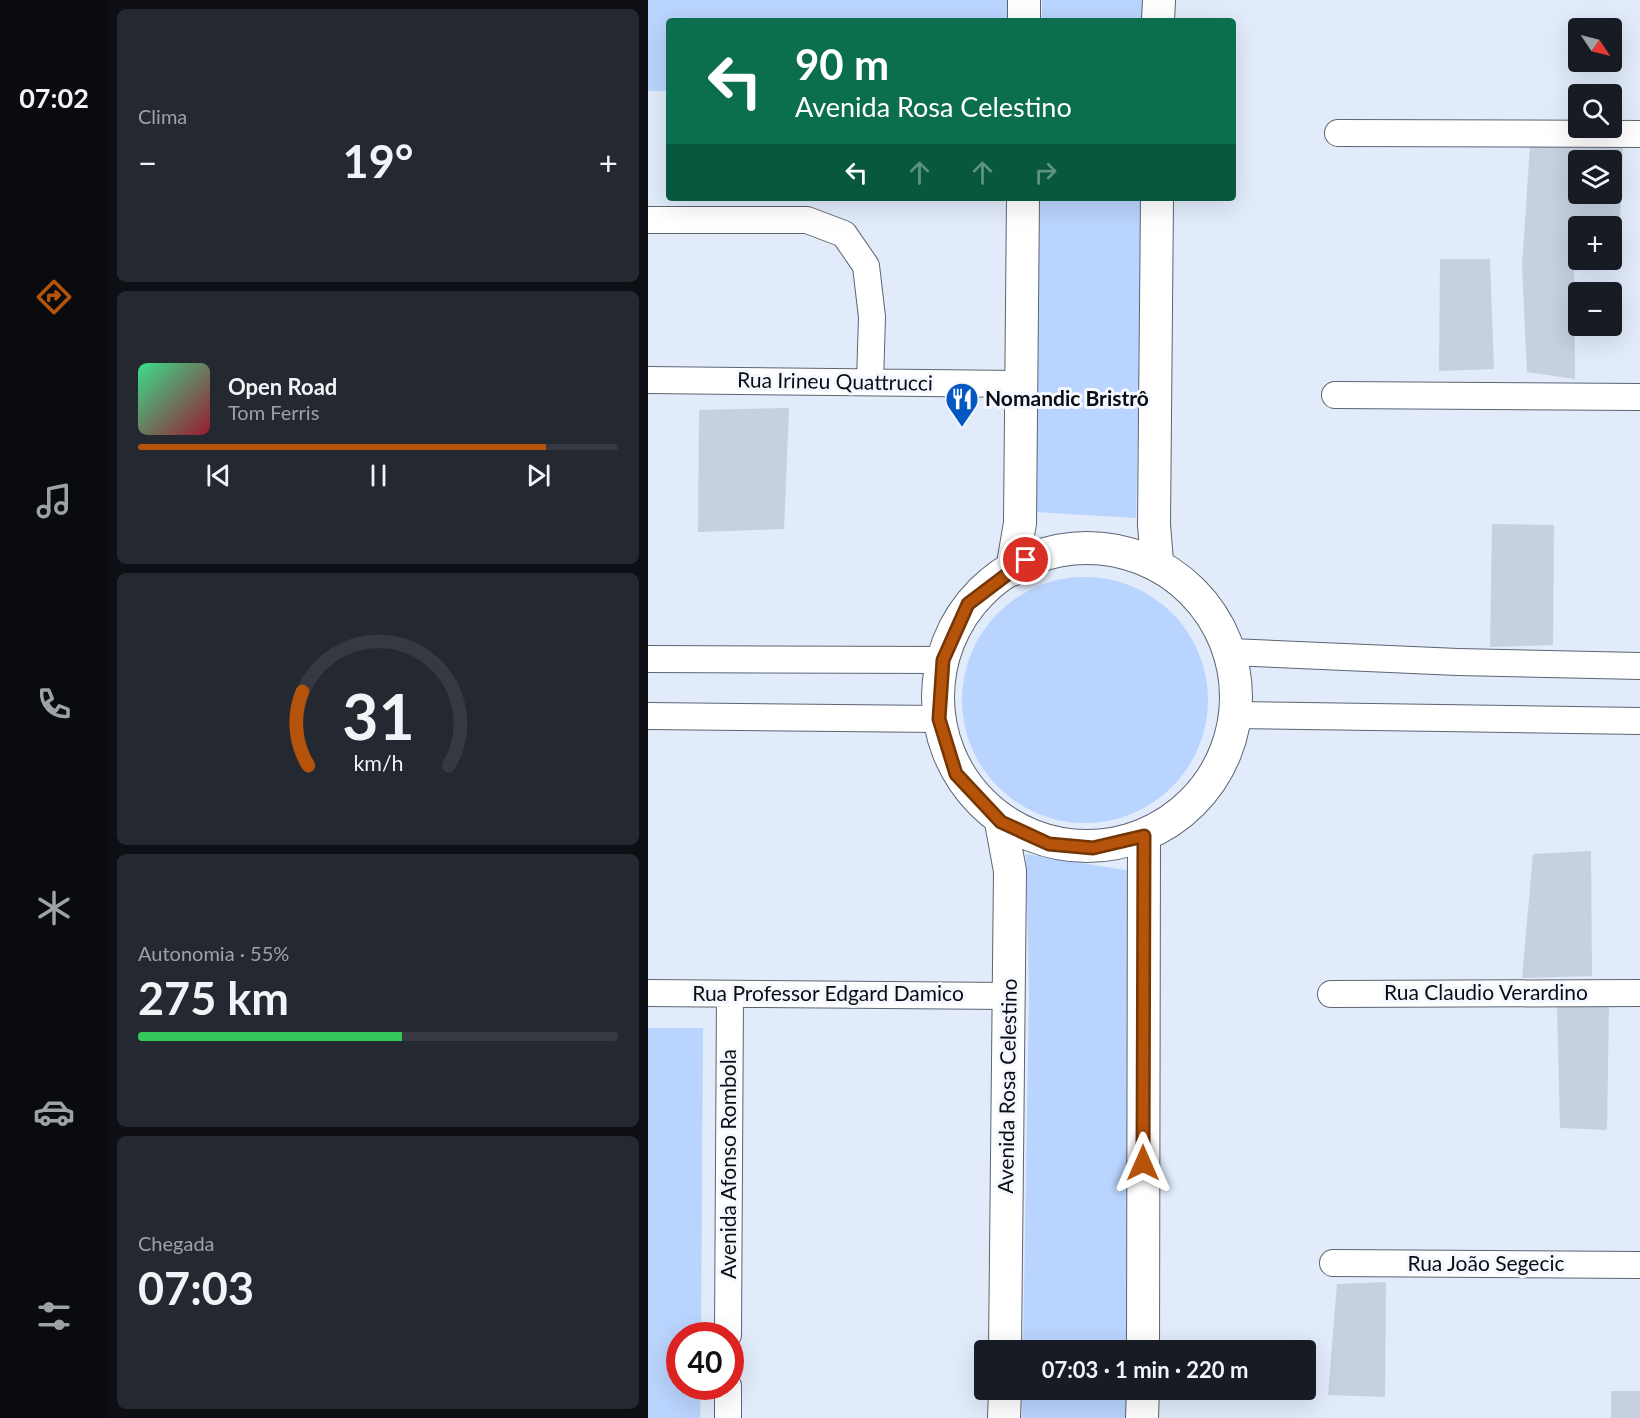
<!DOCTYPE html>
<html lang="pt">
<meta charset="utf-8">
<style>
:root{--surface:#171b24;--page:#242831;--text:#f1f3f6;--muted:#9ea1a6;--line:#363941;--accent:#b45309}
body{margin:0;font-family:Lato,sans-serif;background:var(--page);color:var(--text);height:100vh;display:flex;flex-direction:column;font-size:22px;white-space:nowrap}
*{box-sizing:border-box;margin:0}
p{font-size:20px;color:var(--muted)}
.icon{flex:none;width:33px;height:33px;fill:none;stroke:currentColor;stroke-width:2;stroke-linecap:round;stroke-linejoin:round}
.map{position:relative;flex:1;overflow:hidden}
.details{display:flex;flex-direction:column;gap:9px;padding:9px;background:#0d0f14;width:540px}
.details>*{flex:none}
.banner{position:absolute;left:18px;top:18px;width:570px;height:183px;border-radius:6px;box-shadow:0 6px 24px #0002;background:#0b6e4f;color:#fff;overflow:hidden}
.needle{width:39px;rotate:125deg}
.controls{position:absolute;left:920px;top:18px;display:grid;gap:12px}
.controls a{display:grid;place-items:center;width:54px;height:54px;border-radius:6px;background:var(--surface);box-shadow:0 6px 24px #0002;font-size:30px}
.speed{position:absolute;left:18px;top:1322px;display:flex;gap:12px;font-size:30px;font-weight:700;text-align:center}
.speed>*{display:grid;place-content:center;width:78px;height:78px;border-radius:50%;background:var(--surface);box-shadow:0 6px 24px #0002;line-height:1}
.speed .limit{border:9px solid #d22;background:#fff;color:#111}
.pin{position:absolute;display:grid;place-items:center;width:51px;height:51px;color:#fff;margin:-26px;border:3px solid #fff;border-radius:50%;box-shadow:0 2px 6px #0007}
.me{position:absolute;width:66px;margin:-33px;rotate:0deg;stroke-linejoin:round;filter:drop-shadow(0 0 4px #0008)}
.turn{display:flex;align-items:center;gap:21px;height:126px;padding:0 30px;font-size:27px}
.turn .icon{width:78px;height:78px;stroke-width:2.5}
.turn b{display:block;font-size:42px;line-height:51px}
.lanes{display:flex;align-items:center;height:57px;padding:0 30px;background:#0003;justify-content:center;gap:30px;direction:ltr}
.lanes .off{opacity:.35}
.big{font-size:45px;font-weight:700;line-height:1.1}
.details .tile{flex:1;display:flex;flex-direction:column;justify-content:center;gap:9px;min-width:0;padding:0 21px;border-radius:9px;background:var(--page)}
.details .dial{align-items:center;gap:0}
.dial svg{height:156px;overflow:visible;fill:none;stroke:var(--line);stroke-width:7;stroke-linecap:round;text-anchor:middle}
.dial text{fill:var(--text);stroke:none}
.song{display:flex;align-items:center;gap:18px}
.cover{width:72px;height:72px;border-radius:9px;background:linear-gradient(135deg,hsl(150 70% 55%),hsl(350 70% 35%))}
.played{height:6px;border-radius:3px;background:linear-gradient(90deg,var(--accent) 85%,var(--line) 85%)}
.keys{display:flex;justify-content:space-around;direction:ltr}
.heat{display:flex;justify-content:space-between;align-items:center;font-size:33px;direction:ltr}
.charge{height:9px;border-radius:4px;background:linear-gradient(90deg,#34c759 55%,var(--line) 0)}
.trip{position:absolute;left:326px;top:1340px;width:342px;height:60px;border-radius:6px;background:var(--surface);box-shadow:0 6px 24px #0002;font-weight:700;line-height:60px;text-align:center}
main{display:flex;flex:1;min-height:0}
.menu{display:flex;flex-direction:column;width:108px;justify-content:space-around;align-items:center;background:#090b0e;color:var(--muted)}
.menu .icon{width:42px;height:42px}
.menu .current{color:var(--accent)}
.menu b{font-size:27px;color:var(--text)}
.map>svg:first-child{display:block}
.green{fill:#b9d4fe}
.building{fill:#c6d0de;fill-rule:evenodd}
.lines{fill:none;stroke-linecap:round;stroke-linejoin:round}
.minor-casing{stroke:#5c6572;stroke-width:28}
.tertiary-casing{stroke:#5c6572;stroke-width:34}
.minor{stroke:#fff;stroke-width:26}
.tertiary{stroke:#fff;stroke-width:32}
.route-casing{stroke:#753606;stroke-width:15}
.route{stroke:#b45309;stroke-width:10}
.labels{text-anchor:middle;stroke-width:6;stroke-linejoin:round;paint-order:stroke}
.street-label{font-size:21px;fill:#0a0d12;stroke:#f4f8fe}
.poi-label{font-size:21px;font-weight:bold;fill:#0a0d12;stroke:#f4f8fe;text-anchor:start}
</style>
<main>
<nav class="menu">
<b>07:02</b>
<svg class="icon current" aria-label="directions" viewBox="0 0 24 24"><path d="M12 3l9 9-9 9-9-9zM9 14v-3h6M13 9l2 2-2 2"/></svg>
<svg class="icon" aria-label="music" viewBox="0 0 24 24"><path d="M9 18V5l10-2v13"/><circle cx="6" cy="18" r="3"/><circle cx="16" cy="16" r="3"/></svg>
<svg class="icon" aria-label="phone" viewBox="0 0 24 24"><path d="M5 4h4l2 5-3 2q2 4 5 5l2-3 5 2v4C11 20 4 13 5 4z"/></svg>
<svg class="icon" aria-label="climate" viewBox="0 0 24 24"><path d="M12 3v18M4 7l16 10M4 17L20 7"/></svg>
<svg class="icon" aria-label="car" viewBox="0 0 24 24"><path d="M5 17H2v-5l4-1 3-4h7l3 4 3 1v5h-3M9 17h6M6 11h13"/><circle cx="7" cy="17" r="2"/><circle cx="17" cy="17" r="2"/></svg>
<svg class="icon" aria-label="filters" viewBox="0 0 24 24"><path d="M4 7h16M4 17h16"/><circle cx="9" cy="7" r="2"/><circle cx="15" cy="17" r="2"/></svg>
</nav>
<section class="details">
<div class="tile"><p>Clima</p>
<div class="heat"><a>−</a><b class="big">19°</b><a>+</a></div>
</div>
<div class="tile">
<div class="song"><i class="cover"></i><div><b>Open Road</b><p>Tom Ferris</p></div></div>
<div class="played"></div>
<div class="keys"><svg class="icon" aria-label="previous" viewBox="0 0 24 24"><path d="M18 5L8 12l10 7zM5 5v14"/></svg><svg class="icon" aria-label="pause" viewBox="0 0 24 24"><path d="M8 5v14M16 5v14"/></svg><svg class="icon" aria-label="next" viewBox="0 0 24 24"><path d="M6 5l10 7-10 7zM19 5v14"/></svg></div>
</div>
<div class="tile dial"><svg viewBox="0 0 100 80">
<path d="M14 69A42 42 0 1 1 86 69"/>
<path d="M14 69A42 42 0 0 1 11 31" stroke="#b45309"/>
<text x="50" y="56" font-size="32" font-weight="700">31</text>
<text x="50" y="72" font-size="11">km/h</text>
</svg></div>
<div class="tile"><p>Autonomia · 55%</p><b class="big">275 km</b><div class="charge"></div></div>
<div class="tile"><p>Chegada</p><b class="big">07:03</b></div>
</section>
<div class="map">
<svg width="992" height="1418" viewBox="0 0 992 1418">
<rect width="100%" height="100%" fill="#e1ebfa"/>
<path class="green" d="M 0,0 L 362,0 L 362,21 L 21,21 L 21,91 L 0,91 Z
M 394,0 L 499,0 L 499,21 L 394,21 Z
M 392,198 L 495,198 L 488,518 L 387,512 Z
M314 700a123 123 0 1 1 246 0a123 123 0 1 1-246 0Z
M 378,854 L 483,871 L 484,1350 L 375,1350 L 381,995 Z
M 0,1028 L 55,1028 L 53,1335 L 32,1335 L 32,1386 L 53,1386 L 52,1418 L 0,1418 Z
M 374,1389 L 484,1389 L 484,1418 L 374,1418 Z"/>
<path class="building" d="M 882,146 L 975,148 L 970,267 L 926,266 L 927,379 L 879,372 L 874,266 ZM 930,160 L 963,160 L 963,194 L 930,194 ZM 930,226 L 963,226 L 963,260 L 930,260 Z
M 792,259 L 842,259 L 846,369 L 791,371 Z
M 141,408 L 136,529 L 50,532 L 51,410 Z
M 844,524 L 906,525 L 905,645 L 842,647 Z
M 943,851 L 944,976 L 874,978 L 885,854 Z
M 909,1005 L 961,1005 L 959,1130 L 912,1128 Z
M 738,1282 L 737,1397 L 680,1395 L 689,1284 Z
M 963,1391 L 992,1391 L 992,1418 L 963,1418 Z"/>
<g class="lines">
<g class="minor-casing">
<path id="minor" d="M 690,133 L 992,134
M 0,220 L 159,220 L 196,234 L 218,266 L 224,317 L 222,382
M 0,380 L 374,384
M 687,395 L 992,397
M 582,652 L 810,662 L 992,666
M 0,659 L 295,660
M 586,715 L 992,721
M 0,716 L 291,719
M 0,993 L 361,996
M 683,994 L 992,993
M 685,1263 L 992,1265
M 80,1335 L 82,994
M 80,1418 L 80,1386"/>
</g>
<g class="tertiary-casing">
<path id="tertiary" d="M 376,21 L 376,0
M 510,21 L 511,0
M 509,198 L 506,525 L 509,561
M290 697a149 149 0 1 1 298 0a149 149 0 1 1-298 0Z
M 364,570 L 372,523 L 375,198
M 353,822 L 362,871 L 357,1350
M 495,1350 L 496,836
M 356,1418 L 357,1389
M 494,1418 L 495,1389"/>
</g>
<use href="#minor" class="minor"/>
<use href="#tertiary" class="tertiary"/>
</g>
<g class="lines">
<g class="route-casing">
<path id="route" d="M 378,560 L 320,604 L 295,660 L 291,719 L 308,774 L 353,822 L 401,844 L 445,848 L 496,836 L 495,1163"/>
</g>
<use href="#route" class="route"/>
</g>
<defs>
<g id="restaurant-pin" transform="scale(1.725)"><path d="M0 17L-7.5 6A9.5 9.5 0 1 1 7.5 6Z" fill="#0558c2" stroke="#f4f8fe"/><path d="M-5-6h1v4h1v-4h1v4h1v-4h1v5L-1.5 .5V6h-2V.5L-5-1ZM5-6V6H3V1.5H1.5Q1.5-4 5-6Z" fill="#fff"/></g>
</defs>
<g fill-rule="evenodd">
<use href="#restaurant-pin" x="314" y="399"/>
</g>
<g class="labels">
<g class="street-label">
<text transform="translate(187 382) rotate(1)" y="7">Rua Irineu Quattrucci</text>
<text x="838" y="1000">Rua Claudio Verardino</text>
<text x="180" y="1001">Rua Professor Edgard Damico</text>
<text transform="translate(360 1086) rotate(-89)" y="7">Avenida Rosa Celestino</text>
<text transform="translate(81 1164) rotate(-90)" y="7">Avenida Afonso Rombola</text>
<text x="838" y="1271">Rua João Segecic</text>
</g>
<g class="poi-label">
<text x="337" y="406">Nomandic Bristrô</text>
</g>
</g>
</svg>
<div class="controls">
<a><svg class="needle" viewBox="-14 -14 28 28"><path d="M0-13l5 13h-10z" fill="#e53935"/><path d="M0 13l5-13h-10z" fill="#9ea1a6"/></svg></a>
<a><svg class="icon" aria-label="search" viewBox="0 0 24 24"><circle cx="10" cy="10" r="6"/><path d="M15 15l6 6"/></svg></a>
<a><svg class="icon" aria-label="layers" viewBox="0 0 24 24"><path d="M12 4l9 5-9 5-9-5zM3 14l9 5 9-5"/></svg></a>
<a>+</a>
<a>−</a>
</div>
<div class="speed"><div class="limit">40</div></div>
<div class="pin" style="left:378px;top:560px;background:#d93025"><svg class="icon" aria-label="arrive" viewBox="0 0 24 24"><path d="M6 21V4h12l-3 4 3 4H6"/></svg></div>
<svg class="me" style="left:495px;top:1163px" viewBox="-20 -20 40 40"><path d="M0-17L14 15 0 8-14 15z" fill="#b45309" stroke="#fff" stroke-width="4"/></svg>
<div class="trip">07:03 · 1 min · 220 m</div>
<div class="banner">
<div class="turn"><svg class="icon" aria-label="left" viewBox="0 0 24 24"><path d="M17 20v-9H6M10 6l-5 5 5 5"/></svg><div><b>90 m</b>Avenida Rosa Celestino</div></div>
<div class="lanes"><svg class="icon" aria-label="left" viewBox="0 0 24 24"><path d="M17 20v-9H6M10 6l-5 5 5 5"/></svg><svg class="icon off" aria-label="ahead" viewBox="0 0 24 24"><path d="M12 20V5M6 11l6-6 6 6"/></svg><svg class="icon off" aria-label="ahead" viewBox="0 0 24 24"><path d="M12 20V5M6 11l6-6 6 6"/></svg><svg class="icon off" aria-label="right" viewBox="0 0 24 24"><path d="M7 20v-9h11M14 6l5 5-5 5"/></svg></div>
</div>
</div>
</main>
